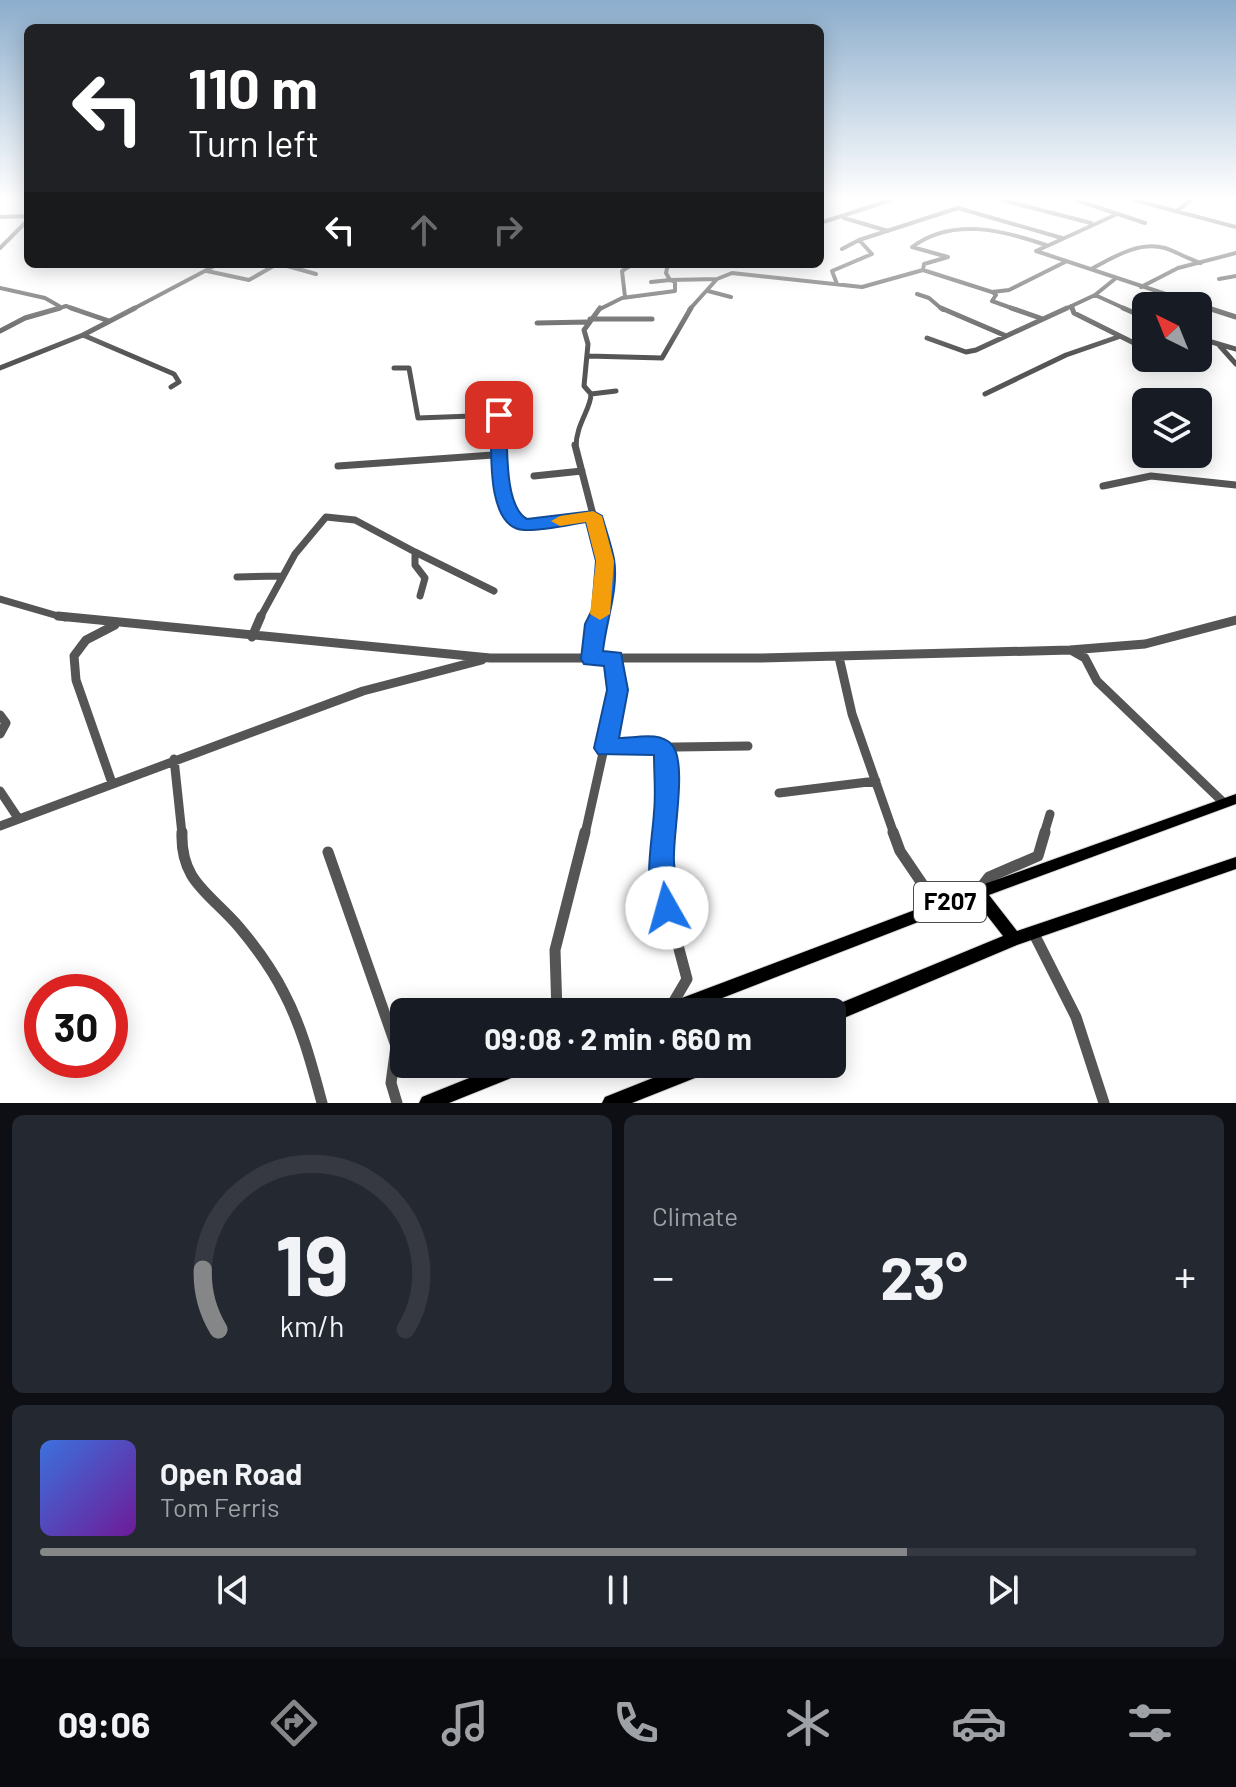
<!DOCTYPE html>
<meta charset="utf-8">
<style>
:root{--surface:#171b24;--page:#242831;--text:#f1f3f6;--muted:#9ea1a6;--line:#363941;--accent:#858687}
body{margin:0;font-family:Barlow,sans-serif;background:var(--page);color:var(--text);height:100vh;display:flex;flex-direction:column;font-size:30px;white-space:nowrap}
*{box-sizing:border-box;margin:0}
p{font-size:26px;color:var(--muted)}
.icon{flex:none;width:44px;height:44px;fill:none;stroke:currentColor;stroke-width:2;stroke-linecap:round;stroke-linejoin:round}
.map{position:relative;height:1103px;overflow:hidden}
.panel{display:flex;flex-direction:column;gap:12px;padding:12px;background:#0d0f14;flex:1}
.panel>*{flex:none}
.top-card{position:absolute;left:24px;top:24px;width:800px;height:244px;border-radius:12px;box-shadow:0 4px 20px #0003;background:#202124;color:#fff;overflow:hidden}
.needle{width:52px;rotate:317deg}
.tools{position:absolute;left:1132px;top:292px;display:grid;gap:16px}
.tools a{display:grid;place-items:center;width:80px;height:80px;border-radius:12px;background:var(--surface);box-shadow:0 4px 20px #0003;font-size:40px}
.speed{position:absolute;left:24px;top:974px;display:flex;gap:16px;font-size:40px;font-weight:700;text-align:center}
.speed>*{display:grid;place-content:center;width:104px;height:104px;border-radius:50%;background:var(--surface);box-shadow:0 4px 20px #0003;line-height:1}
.speed .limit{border:12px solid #d22;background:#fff;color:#111}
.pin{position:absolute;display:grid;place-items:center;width:68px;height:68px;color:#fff;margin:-34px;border-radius:16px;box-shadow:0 4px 12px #0006}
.me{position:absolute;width:88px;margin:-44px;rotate:353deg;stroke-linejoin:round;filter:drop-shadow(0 0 6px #0008)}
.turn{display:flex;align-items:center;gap:28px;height:168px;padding:0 32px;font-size:36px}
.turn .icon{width:104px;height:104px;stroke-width:2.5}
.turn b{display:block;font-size:56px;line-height:68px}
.lanes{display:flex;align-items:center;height:76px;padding:0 32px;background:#0003;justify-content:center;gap:40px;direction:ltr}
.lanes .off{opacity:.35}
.big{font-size:60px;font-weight:700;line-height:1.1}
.panel .tile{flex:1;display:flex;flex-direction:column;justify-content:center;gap:12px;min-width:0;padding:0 28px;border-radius:12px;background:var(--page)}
.panel .dial{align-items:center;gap:0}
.dial svg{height:208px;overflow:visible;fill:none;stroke:var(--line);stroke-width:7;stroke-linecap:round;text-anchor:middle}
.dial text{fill:var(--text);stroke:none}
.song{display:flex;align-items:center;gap:24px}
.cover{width:96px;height:96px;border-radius:12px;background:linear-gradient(135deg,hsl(220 70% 55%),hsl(280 70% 35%))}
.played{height:8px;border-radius:4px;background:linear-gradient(90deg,var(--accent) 75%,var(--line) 75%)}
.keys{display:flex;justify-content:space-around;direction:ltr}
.heat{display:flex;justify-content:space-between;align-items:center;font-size:44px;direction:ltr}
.panel .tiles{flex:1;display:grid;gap:12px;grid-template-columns:1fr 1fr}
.tile:last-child{grid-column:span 2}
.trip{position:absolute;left:390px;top:998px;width:456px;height:80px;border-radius:12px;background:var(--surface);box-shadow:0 4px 20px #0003;font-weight:700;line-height:80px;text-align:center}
.dock{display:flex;height:128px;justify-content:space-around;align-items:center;background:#090b0e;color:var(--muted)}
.dock .icon{width:56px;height:56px}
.dock .on{color:var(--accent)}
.dock b{font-size:36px;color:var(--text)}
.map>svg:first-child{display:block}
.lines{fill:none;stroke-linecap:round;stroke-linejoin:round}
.primary-casing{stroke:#dbdbdb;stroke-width:2}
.street-far4{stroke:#555;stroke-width:4}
.street-far3{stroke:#555;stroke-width:5}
.street-far2{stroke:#555;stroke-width:7}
.street-far1{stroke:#555;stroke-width:9}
.street{stroke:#555;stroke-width:11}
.primary{fill:#000;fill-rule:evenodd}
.route{fill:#1a73e8;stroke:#114b97;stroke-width:2}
.slow{fill:#f59e0b}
.labels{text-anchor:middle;stroke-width:8;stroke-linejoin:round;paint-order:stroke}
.shield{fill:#fff;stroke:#4c4c4c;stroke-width:2}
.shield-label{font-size:24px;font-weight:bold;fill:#000}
</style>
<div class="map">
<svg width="1236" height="1103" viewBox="0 0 1236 1103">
<rect width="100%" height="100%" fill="#fff"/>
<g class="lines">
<g class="primary-casing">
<path id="primary" d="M 1236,794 L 1236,804 L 989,895 L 1017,931 L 1236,857 L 1236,869 L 1017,945 L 832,1023 L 832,1012 L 825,1012 L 826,1009 L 1003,936 L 975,900 L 686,1012 L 658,1012 L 660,1006 L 666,1004 L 973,888 Z
M 504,1064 L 533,1064 L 531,1070 L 449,1103 L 419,1103 L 422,1097 Z
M 688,1064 L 717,1064 L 715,1070 L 632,1103 L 602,1103 L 605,1097 Z"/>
</g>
<path class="street-far4" d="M 1002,200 L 1091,223
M 1076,200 L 1145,223
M 1134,200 L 1236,227
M 1178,210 L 1191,200
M 1115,215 L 1036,251 L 1214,310
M 0,217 L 28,216
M 844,218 L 888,231
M 820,223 L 891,200
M 0,248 L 28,220
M 842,249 L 859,240 L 958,208 L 1062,238
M 280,264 L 316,274
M 1091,269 C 1114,257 1138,241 1165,248 C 1177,252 1188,259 1201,263
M 923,270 L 924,264 L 948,257 L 912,247 C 952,217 1002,230 1046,245
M 207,271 L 249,280 L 277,264
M 717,279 L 732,273 L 862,287 L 923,270 L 992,292 L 996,295 L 992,301 L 1017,310
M 1219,279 L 1236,276
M 651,282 L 670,280 L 666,273 L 668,264
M 837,284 L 832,271 L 872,254 L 859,240
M 1141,287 L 1178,268 L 1236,253
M 0,288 L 45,298 L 59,306
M 708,291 L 731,297
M 992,292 L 1009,290 L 1065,262
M 917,294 L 929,298 L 943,310
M 1095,295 L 1128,310
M 625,297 L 622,271 L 633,264
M 1071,306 L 1073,310
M 53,310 L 66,306 L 77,310
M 131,310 L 218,264
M 598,310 L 622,298 L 675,291 L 675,282 L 670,280 L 717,279 L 689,310
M 1063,310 L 1095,295 L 1116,278"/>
<path class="street-far3" d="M 71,308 L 109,321
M 941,308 L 1004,335
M 1011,308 L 1043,319
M 1072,308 L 1074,313 L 1146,349
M 1123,308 L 1146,318
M 1208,308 L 1236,317
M 590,319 L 652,319
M 537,323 L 587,322
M 0,331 L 25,318 L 60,308
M 83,335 L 174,374 L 179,382 L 171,387
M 927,338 L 966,352 L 976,350 L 1067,308
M 1198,338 L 1236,349
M 1219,345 L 1236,364
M 588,356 L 662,358 L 691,308
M 0,368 L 83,335 L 135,308
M 394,368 L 409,368 L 418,418 L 499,415 L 500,447
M 591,394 L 616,391
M 985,394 L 1066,355 L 1118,337
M 576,447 C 576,424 591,409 591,394 L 584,386 L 588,344 L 584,330 L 600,308"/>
<path class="street-far2" d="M 575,445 L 605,561 L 597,618
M 498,457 L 501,445
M 338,466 L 493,455 L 500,461 L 505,503 L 520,523 L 593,516
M 534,476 L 582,471
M 1103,486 L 1151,476 L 1236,485
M 415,552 L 494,591
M 237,577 L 282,576
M 0,599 L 65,618
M 260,618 L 295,554 L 326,517 L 355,520 L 415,552 L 415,565 L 425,578 L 420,596"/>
<path class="street-far1" d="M 58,616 L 490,658 L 760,658 L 1070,650 L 1145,644 L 1236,620
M 252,637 L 261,616
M 1071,650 L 1085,658 L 1097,681 L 1224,803
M 839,657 L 852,714 L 894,834
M 592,659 L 598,616
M 0,715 L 6,723 L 0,734
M 606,748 L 748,746
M 174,759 L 182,834
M 112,783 L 76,680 L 74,656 L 86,640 L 115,625
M 0,791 L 18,818
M 779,793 L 876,781
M 0,826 L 363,691 L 482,660
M 585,834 L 617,690 L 614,658
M 663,834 L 668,772 L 663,747
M 1044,834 L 1050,814"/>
<path class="street" d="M 182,832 C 180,882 210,893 239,927 C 255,946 273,971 284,993 C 302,1027 312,1066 322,1103
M 663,832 L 663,889 L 687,979 L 670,1008
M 893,832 L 900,851 L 938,907
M 328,852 L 396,1046 L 391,1083 L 397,1103
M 979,890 L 989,877 L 1038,856 L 1045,832
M 1033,932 L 1076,1017 L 1104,1103
M 557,1012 L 555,950 L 585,832"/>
<use href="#primary" class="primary"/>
</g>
<linearGradient id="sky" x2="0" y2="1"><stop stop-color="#8cadcc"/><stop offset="0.56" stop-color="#fff"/><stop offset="1" stop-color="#fff" stop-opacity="0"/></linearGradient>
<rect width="1236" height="354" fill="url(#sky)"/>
<path class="route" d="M 499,410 L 506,415 C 508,441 503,506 527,519 L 593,511 L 602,516 C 606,530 611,544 614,559 C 619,589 606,621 603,651 L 621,653 L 628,690 L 619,738 C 636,738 660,731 672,745 C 688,763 672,837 674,862 C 675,879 684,900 676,916 L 667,920 L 658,916 C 642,883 652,846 654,812 C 656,793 654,774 654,755 L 598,754 L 594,748 L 607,690 L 604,666 L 584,664 L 581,659 L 585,624 L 592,610 L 596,561 L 586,522 C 567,525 544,531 524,530 C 484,528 492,444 491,415 Z"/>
<path class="slow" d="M 593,511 L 602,516 L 614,561 L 610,614 L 600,620 L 590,614 L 596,561 L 586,522 L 560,526 L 551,521 L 560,516 Z"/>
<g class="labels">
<rect class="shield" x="914" y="882" width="72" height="40" rx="6"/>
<g class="shield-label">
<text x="950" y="910">F207</text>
</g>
</g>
</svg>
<div class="tools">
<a><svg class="needle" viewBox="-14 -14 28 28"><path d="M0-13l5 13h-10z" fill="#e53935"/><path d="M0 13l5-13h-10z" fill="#9ea1a6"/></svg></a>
<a><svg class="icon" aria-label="layers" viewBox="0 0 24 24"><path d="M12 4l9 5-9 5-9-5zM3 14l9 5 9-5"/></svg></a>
</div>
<div class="speed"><div class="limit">30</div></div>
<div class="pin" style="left:499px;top:415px;background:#d93025"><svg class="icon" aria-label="arrive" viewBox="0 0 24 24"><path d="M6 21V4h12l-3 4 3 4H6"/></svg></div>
<svg class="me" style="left:667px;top:908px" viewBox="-20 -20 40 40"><circle r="19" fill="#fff"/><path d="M0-13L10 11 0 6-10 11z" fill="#1a73e8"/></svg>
<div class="trip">09:08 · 2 min · 660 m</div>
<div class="top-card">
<div class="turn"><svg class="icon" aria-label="left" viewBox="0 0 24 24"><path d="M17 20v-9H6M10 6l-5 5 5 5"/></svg><div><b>110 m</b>Turn left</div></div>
<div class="lanes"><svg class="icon" aria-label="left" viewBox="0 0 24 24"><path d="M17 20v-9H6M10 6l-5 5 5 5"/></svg><svg class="icon off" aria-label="ahead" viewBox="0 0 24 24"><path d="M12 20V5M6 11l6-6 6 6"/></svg><svg class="icon off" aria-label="right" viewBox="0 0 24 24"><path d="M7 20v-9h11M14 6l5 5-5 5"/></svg></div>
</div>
</div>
<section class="panel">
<div class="tiles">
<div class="tile dial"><svg viewBox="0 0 100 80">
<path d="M14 69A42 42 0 1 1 86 69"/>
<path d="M14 69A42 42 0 0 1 8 46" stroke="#858687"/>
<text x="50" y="56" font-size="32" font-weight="700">19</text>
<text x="50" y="72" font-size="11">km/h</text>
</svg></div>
<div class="tile"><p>Climate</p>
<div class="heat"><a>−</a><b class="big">23°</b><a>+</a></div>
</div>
<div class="tile">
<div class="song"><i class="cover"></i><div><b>Open Road</b><p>Tom Ferris</p></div></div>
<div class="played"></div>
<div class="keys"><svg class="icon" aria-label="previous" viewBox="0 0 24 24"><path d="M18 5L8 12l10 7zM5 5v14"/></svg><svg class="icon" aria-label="pause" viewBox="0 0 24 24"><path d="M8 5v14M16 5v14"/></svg><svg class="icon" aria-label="next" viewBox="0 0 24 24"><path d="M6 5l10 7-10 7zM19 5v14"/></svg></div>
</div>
</div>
</section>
<nav class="dock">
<b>09:06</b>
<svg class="icon on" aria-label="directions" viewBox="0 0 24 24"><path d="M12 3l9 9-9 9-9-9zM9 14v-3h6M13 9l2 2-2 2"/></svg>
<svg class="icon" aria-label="music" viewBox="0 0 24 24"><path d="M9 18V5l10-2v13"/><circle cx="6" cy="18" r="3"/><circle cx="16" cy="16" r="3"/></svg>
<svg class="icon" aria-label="phone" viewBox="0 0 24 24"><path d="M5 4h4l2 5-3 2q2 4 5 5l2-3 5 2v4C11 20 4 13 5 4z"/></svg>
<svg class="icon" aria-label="climate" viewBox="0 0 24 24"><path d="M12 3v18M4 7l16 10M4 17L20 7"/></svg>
<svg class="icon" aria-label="car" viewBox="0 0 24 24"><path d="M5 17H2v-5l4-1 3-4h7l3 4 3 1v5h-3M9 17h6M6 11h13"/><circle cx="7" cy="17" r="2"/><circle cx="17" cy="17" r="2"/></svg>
<svg class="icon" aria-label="filters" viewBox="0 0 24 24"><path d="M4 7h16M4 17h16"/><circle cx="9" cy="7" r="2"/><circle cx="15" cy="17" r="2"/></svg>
</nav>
